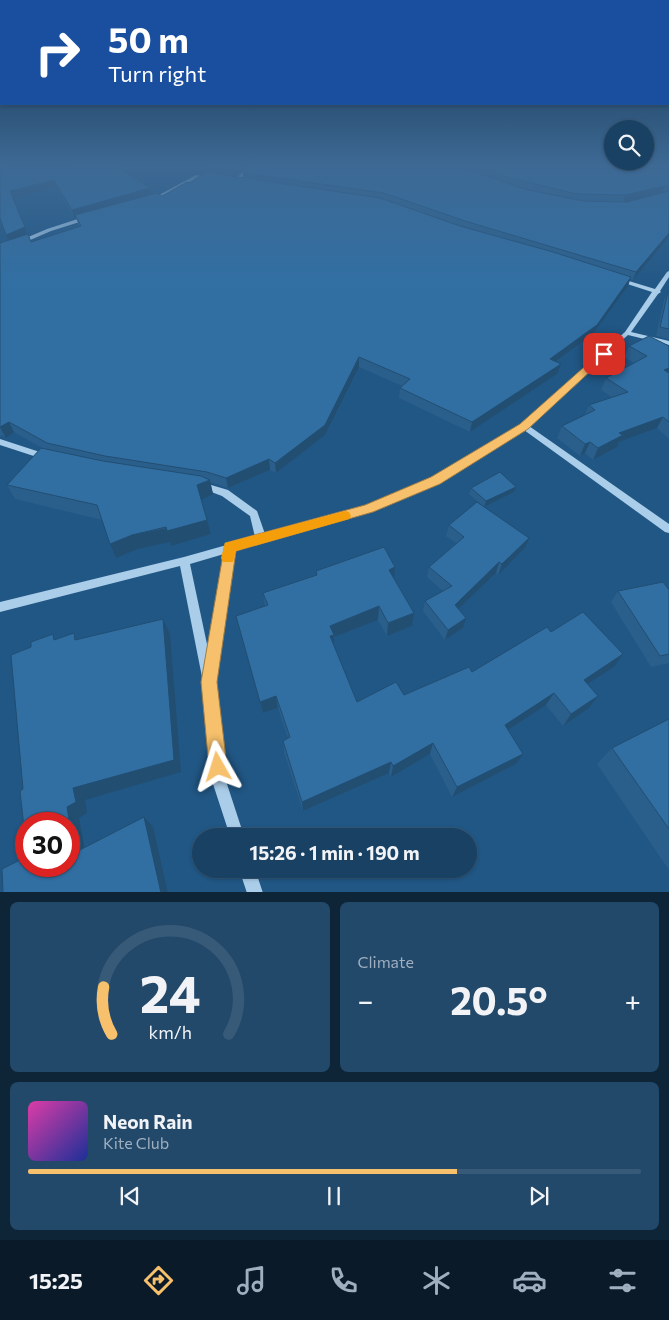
<!DOCTYPE html>
<meta charset="utf-8">
<style>
:root{--surface:#194164;--page:#22486a;--text:#f1f3f6;--muted:#9fafbf;--line:#375a78;--accent:#f6c06c}
body{margin:0;font-family:Commissioner,sans-serif;background:var(--page);color:var(--text);height:100vh;display:flex;flex-direction:column;font-size:19px;white-space:nowrap}
*{box-sizing:border-box;margin:0}
p{font-size:16px;color:var(--muted)}
.icon{flex:none;width:28px;height:28px;fill:none;stroke:currentColor;stroke-width:2;stroke-linecap:round;stroke-linejoin:round}
.map{position:relative;height:892px;overflow:hidden}
.side{display:flex;flex-direction:column;gap:10px;padding:10px;background:#0e2437;flex:1}
.side>*{flex:none}
.banner{position:absolute;left:0px;top:0px;width:670px;height:105px;box-shadow:0 1px 4px #0004,0 0 0 1px var(--line);background:#1a4fa0;color:#fff;overflow:hidden}
.buttons{position:absolute;left:604px;top:120px;display:grid;gap:10px}
.buttons a{display:grid;place-items:center;width:50px;height:50px;border-radius:50%;background:var(--surface);box-shadow:0 1px 4px #0004,0 0 0 1px var(--line);font-size:25px}
.speed{position:absolute;left:15px;top:812px;display:flex;gap:10px;font-size:25px;font-weight:700;text-align:center}
.speed>*{display:grid;place-content:center;width:65px;height:65px;border-radius:50%;background:var(--surface);box-shadow:0 1px 4px #0004,0 0 0 1px var(--line);line-height:1}
.speed .limit{border:8px solid #d22;background:#fff;color:#111}
.pin{position:absolute;display:grid;place-items:center;width:42px;height:42px;color:#fff;margin:-21px;border-radius:10px;box-shadow:0 2px 8px #0006}
.me{position:absolute;width:55px;margin:-28px;rotate:354deg;stroke-linejoin:round;filter:drop-shadow(0 0 4px #0008)}
.turn{display:flex;align-items:center;gap:18px;height:105px;padding:0 25px;font-size:22px}
.turn .icon{width:65px;height:65px;stroke-width:2.5}
.turn b{display:block;font-size:35px;line-height:42px}
.big{font-size:38px;font-weight:700;line-height:1.1}
.side .widget{flex:1;display:flex;flex-direction:column;justify-content:center;gap:8px;min-width:0;padding:0 18px;border-radius:8px;background:var(--page)}
.side .dial{align-items:center;gap:0}
.dial svg{height:130px;overflow:visible;fill:none;stroke:var(--line);stroke-width:7;stroke-linecap:round;text-anchor:middle}
.dial text{fill:var(--text);stroke:none}
.song{display:flex;align-items:center;gap:15px}
.cover{width:60px;height:60px;border-radius:8px;background:linear-gradient(135deg,hsl(320 70% 55%),hsl(230 70% 35%))}
.played{height:5px;border-radius:2px;background:linear-gradient(90deg,var(--accent) 70%,var(--line) 70%)}
.keys{display:flex;justify-content:space-around;direction:ltr}
.heat{display:flex;justify-content:space-between;align-items:center;font-size:28px;direction:ltr}
.side .tiles{flex:1;display:grid;gap:10px;grid-template-columns:1fr 1fr}
.widget:last-child{grid-column:span 2}
.trip{position:absolute;left:192px;top:828px;width:285px;height:50px;border-radius:25px;background:var(--surface);box-shadow:0 1px 4px #0004,0 0 0 1px var(--line);font-weight:700;line-height:50px;text-align:center}
.dock{display:flex;height:80px;justify-content:space-around;align-items:center;background:#0a1a28;color:var(--muted)}
.dock .icon{width:35px;height:35px}
.dock .on{color:var(--accent)}
.dock b{font-size:22px;color:var(--text)}
.map>svg:first-child{display:block}
.lines{fill:none;stroke-linecap:round;stroke-linejoin:round}
.stream{fill:#9ec9ea;fill-rule:evenodd}
.minor{fill:#aacde9;fill-rule:evenodd}
.wall{fill:#2a5f8c;fill-rule:evenodd}
.shaded-wall{fill:#224e72}
.building{fill:#316fa3;stroke:#224e72}
.route{fill:#f6c06c;stroke:#a07d46}
.slow{fill:#f59e0b}
</style>
<div class="map">
<svg width="669" height="893" viewBox="0 0 669 893">
<rect width="100%" height="100%" fill="#215785"/>
<g class="lines">
<path class="stream" d="M 0,165 L 7,165 L 0,167 Z"/>
<path class="minor" d="M 252,165 L 257,165 L 236,183 L 232,183 L 232,181 Z
M 196,175 L 213,178 L 211,179 L 199,177 L 154,201 L 150,200 Z
M 87,216 L 90,218 L 89,219 L 51,231 L 0,253 L 0,249 L 47,229 Z
M 669,271 L 669,277 L 660,291 L 661,292 L 658,294 L 631,332 L 669,341 L 669,345 L 628,335 L 529,426 L 669,524 L 669,533 L 665,532 L 524,430 L 438,483 L 371,512 L 235,551 L 215,680 L 227,784 L 244,836 L 230,836 L 213,784 L 203,682 L 180,566 L 0,612 L 0,602 L 184,557 L 255,537 L 250,516 L 222,496 L 198,487 L 196,485 L 198,483 L 201,482 L 228,490 L 257,511 L 265,534 L 366,506 L 432,479 L 521,424 L 625,332 L 652,292 L 615,280 L 615,278 L 619,278 L 655,289 L 667,272 ZM 224,554 L 208,649 L 190,564 Z
M 0,439 L 49,455 L 50,457 L 46,460 L 0,445 Z
M 239,869 L 255,869 L 263,893 L 247,893 Z"/>
</g>
<path class="wall" d="M 72,165 L 152,165 L 125,172 L 150,188 L 151,195 L 162,196 L 213,174 L 213,168 L 249,165 L 235,177 L 243,178 L 243,173 L 251,165 L 669,165 L 669,237 L 633,280 L 630,279 L 628,286 L 593,334 L 556,362 L 557,374 L 470,432 L 399,398 L 400,388 L 402,386 L 359,367 L 325,435 L 276,473 L 270,470 L 228,488 L 210,482 L 213,494 L 201,499 L 211,534 L 171,546 L 170,542 L 138,549 L 116,558 L 110,544 L 102,520 L 15,499 L 7,485 L 42,448 L 14,432 L 6,438 L 2,435 L 0,437 L 0,243 L 8,240 L 0,168 L 73,168 ZM 57,187 L 74,218 L 76,217 L 79,226 L 31,242 L 13,199 Z
M 668,292 L 669,292 L 669,339 L 656,336 L 664,300 Z
M 629,346 L 669,346 L 669,439 L 657,428 L 619,442 L 617,447 L 593,460 L 585,453 L 580,456 L 557,438 L 562,426 L 585,415 L 589,405 L 612,397 L 601,390 L 606,378 L 634,363 L 624,357 Z
M 471,488 L 514,492 L 484,507 L 469,494 Z
M 449,525 L 525,548 L 498,575 L 496,573 L 458,609 L 463,628 L 445,640 L 423,611 L 425,601 L 443,591 L 427,577 L 429,567 L 456,543 L 446,536 Z
M 316,571 L 394,579 L 412,626 L 387,636 L 378,620 L 334,637 L 334,645 L 357,702 L 404,695 L 472,672 L 551,632 L 614,667 L 587,684 L 598,696 L 589,708 L 563,726 L 546,705 L 508,730 L 516,764 L 452,797 L 430,754 L 391,777 L 389,773 L 303,811 L 284,752 L 283,741 L 288,738 L 278,708 L 263,713 L 236,616 L 265,606 L 263,593 L 316,575 Z
M 669,590 L 669,663 L 651,667 L 611,602 L 618,591 Z
M 669,719 L 669,870 L 597,764 L 612,748 Z"/>
<path class="shaded-wall" d="M 121,165 L 152,165 L 118,174 L 116,166 Z
M 240,165 L 249,165 L 233,178 L 233,171 Z
M 54,180 L 57,187 L 13,199 L 10,191 Z
M 665,186 L 662,193 L 623,203 L 625,195 Z
M 150,188 L 152,196 L 74,218 L 72,210 Z
M 25,227 L 28,236 L 10,243 L 6,235 Z
M 669,233 L 669,237 L 633,280 L 636,272 Z
M 631,277 L 628,286 L 593,334 L 547,368 L 550,359 Z
M 359,357 L 359,367 L 325,435 L 276,473 L 275,463 Z
M 561,364 L 557,374 L 470,432 L 472,422 Z
M 669,368 L 669,376 L 664,370 Z
M 663,417 L 657,428 L 619,442 L 617,447 L 593,460 L 598,448 L 619,433 Z
M 9,422 L 14,432 L 6,438 L 0,427 Z
M 590,442 L 585,453 L 580,456 L 585,444 Z
M 269,459 L 270,470 L 228,488 L 226,478 Z
M 210,480 L 213,494 L 201,500 L 197,485 Z
M 516,487 L 514,492 L 484,507 L 486,501 Z
M 207,520 L 211,534 L 171,546 L 170,542 L 138,549 L 116,558 L 110,544 L 132,535 Z
M 529,538 L 525,548 L 498,575 L 502,564 Z
M 499,562 L 496,573 L 452,615 L 455,605 Z
M 395,567 L 394,581 L 389,570 Z
M 379,606 L 378,620 L 334,637 L 334,648 L 330,649 L 330,626 Z
M 414,613 L 412,626 L 387,636 L 388,623 Z
M 466,618 L 463,628 L 445,640 L 448,630 Z
M 163,619 L 170,634 L 181,772 L 85,800 L 87,813 L 79,818 L 87,862 L 74,853 L 67,807 L 73,788 Z
M 623,654 L 614,667 L 575,692 L 584,680 Z
M 554,693 L 546,705 L 499,736 L 505,725 Z
M 276,696 L 278,708 L 263,713 L 260,702 Z
M 598,696 L 589,708 L 563,726 L 571,714 Z
M 433,743 L 430,754 L 391,777 L 393,766 Z
M 523,754 L 516,764 L 452,797 L 457,787 Z
M 391,762 L 389,773 L 303,811 L 302,802 Z
M 144,817 L 153,827 L 168,893 L 161,893 Z"/>
<path class="building" d="M 73,165 L 121,165 L 116,166 L 150,188 L 72,210 L 54,180 L 10,191 L 25,227 L 6,235 L 0,218 L 0,168 L 75,168 Z
M 219,165 L 240,165 L 233,171 L 213,168 Z
M 251,165 L 454,165 L 528,190 L 583,201 L 627,202 L 669,191 L 669,233 L 636,272 L 465,221 L 384,193 L 243,173 Z
M 473,165 L 669,165 L 669,186 L 665,186 L 625,195 L 577,194 L 510,178 Z
M 205,172 L 380,198 L 460,226 L 553,252 L 631,277 L 597,325 L 550,359 L 561,364 L 472,422 L 400,388 L 410,379 L 359,357 L 325,425 L 275,463 L 269,459 L 226,478 L 207,472 L 105,456 L 47,443 L 9,422 L 0,427 L 0,243 L 28,234 L 31,242 L 81,226 L 75,215 L 157,193 L 162,196 L 187,182 L 190,183 Z
M 668,292 L 669,292 L 669,329 L 660,327 Z
M 649,336 L 669,346 L 669,368 L 664,370 L 669,373 L 669,422 L 663,417 L 619,433 L 623,435 L 598,448 L 590,442 L 585,444 L 562,426 L 595,410 L 589,405 L 628,392 L 606,378 L 647,356 L 629,346 Z
M 41,448 L 103,461 L 201,476 L 210,480 L 197,485 L 207,520 L 167,531 L 166,527 L 132,535 L 110,544 L 97,505 L 7,485 Z
M 500,472 L 516,487 L 486,501 L 471,488 Z
M 477,502 L 529,538 L 502,564 L 499,562 L 455,605 L 466,618 L 448,630 L 425,601 L 452,586 L 429,567 L 464,537 L 449,525 Z
M 384,547 L 395,567 L 389,570 L 414,613 L 388,623 L 379,606 L 330,626 L 334,635 L 330,636 L 357,702 L 396,682 L 404,695 L 469,667 L 472,672 L 547,627 L 551,632 L 583,612 L 623,654 L 584,680 L 598,696 L 571,714 L 554,693 L 505,725 L 523,754 L 457,787 L 433,743 L 393,766 L 391,762 L 302,802 L 283,741 L 290,737 L 276,696 L 260,702 L 236,616 L 268,605 L 263,593 L 317,575 L 316,571 Z
M 663,582 L 669,590 L 669,654 L 660,656 L 618,591 Z
M 163,619 L 174,760 L 73,788 L 76,802 L 67,807 L 74,853 L 144,817 L 161,893 L 3,893 L 2,869 L 26,857 L 26,866 L 69,866 L 69,824 L 26,824 L 26,845 L 20,791 L 23,789 L 11,655 L 31,647 L 31,642 L 53,634 L 54,640 L 74,633 L 75,640 Z
M 669,719 L 669,829 L 612,748 Z"/>
<linearGradient id="sky" x2="0" y2="1"><stop stop-color="#123049"/><stop offset="0.57" stop-color="#3d6994"/><stop offset="1" stop-color="#3d6994" stop-opacity="0"/></linearGradient>
<rect width="669" height="290" fill="url(#sky)"/>
<path class="route" d="M 601,352 L 609,354 L 528,429 L 440,484 L 373,512 L 236,551 L 217,682 L 227,767 L 225,773 L 218,776 L 212,773 L 209,767 L 201,682 L 225,543 L 365,505 L 431,477 L 520,424 Z"/>
<path class="slow" d="M 345,511 L 349,512 L 351,516 L 349,519 L 236,551 L 233,562 L 223,562 L 221,558 L 225,543 Z"/>
</svg>
<div class="buttons">
<a><svg class="icon" aria-label="search" viewBox="0 0 24 24"><circle cx="10" cy="10" r="6"/><path d="M15 15l6 6"/></svg></a>
</div>
<div class="speed"><div class="limit">30</div></div>
<div class="pin" style="left:604px;top:354px;background:#d93025"><svg class="icon" aria-label="arrive" viewBox="0 0 24 24"><path d="M6 21V4h12l-3 4 3 4H6"/></svg></div>
<svg class="me" style="left:218px;top:767px" viewBox="-20 -20 40 40"><path d="M0-17L14 15 0 8-14 15z" fill="#f6c06c" stroke="#fff" stroke-width="4"/></svg>
<div class="trip">15:26 · 1 min · 190 m</div>
<div class="banner">
<div class="turn"><svg class="icon" aria-label="right" viewBox="0 0 24 24"><path d="M7 20v-9h11M14 6l5 5-5 5"/></svg><div><b>50 m</b>Turn right</div></div>
</div>
</div>
<section class="side">
<div class="tiles">
<div class="widget dial"><svg viewBox="0 0 100 80">
<path d="M14 69A42 42 0 1 1 86 69"/>
<path d="M14 69A42 42 0 0 1 9 40" stroke="#f6c06c"/>
<text x="50" y="56" font-size="32" font-weight="700">24</text>
<text x="50" y="72" font-size="11">km/h</text>
</svg></div>
<div class="widget"><p>Climate</p>
<div class="heat"><a>−</a><b class="big">20.5°</b><a>+</a></div>
</div>
<div class="widget">
<div class="song"><i class="cover"></i><div><b>Neon Rain</b><p>Kite Club</p></div></div>
<div class="played"></div>
<div class="keys"><svg class="icon" aria-label="previous" viewBox="0 0 24 24"><path d="M18 5L8 12l10 7zM5 5v14"/></svg><svg class="icon" aria-label="pause" viewBox="0 0 24 24"><path d="M8 5v14M16 5v14"/></svg><svg class="icon" aria-label="next" viewBox="0 0 24 24"><path d="M6 5l10 7-10 7zM19 5v14"/></svg></div>
</div>
</div>
</section>
<nav class="dock">
<b>15:25</b>
<svg class="icon on" aria-label="directions" viewBox="0 0 24 24"><path d="M12 3l9 9-9 9-9-9zM9 14v-3h6M13 9l2 2-2 2"/></svg>
<svg class="icon" aria-label="music" viewBox="0 0 24 24"><path d="M9 18V5l10-2v13"/><circle cx="6" cy="18" r="3"/><circle cx="16" cy="16" r="3"/></svg>
<svg class="icon" aria-label="phone" viewBox="0 0 24 24"><path d="M5 4h4l2 5-3 2q2 4 5 5l2-3 5 2v4C11 20 4 13 5 4z"/></svg>
<svg class="icon" aria-label="climate" viewBox="0 0 24 24"><path d="M12 3v18M4 7l16 10M4 17L20 7"/></svg>
<svg class="icon" aria-label="car" viewBox="0 0 24 24"><path d="M5 17H2v-5l4-1 3-4h7l3 4 3 1v5h-3M9 17h6M6 11h13"/><circle cx="7" cy="17" r="2"/><circle cx="17" cy="17" r="2"/></svg>
<svg class="icon" aria-label="filters" viewBox="0 0 24 24"><path d="M4 7h16M4 17h16"/><circle cx="9" cy="7" r="2"/><circle cx="15" cy="17" r="2"/></svg>
</nav>
